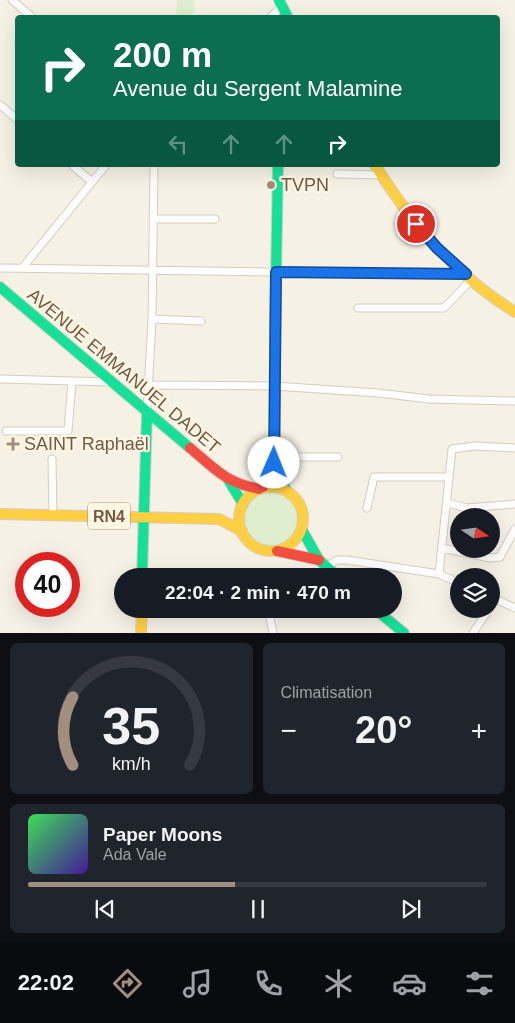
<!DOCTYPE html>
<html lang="fr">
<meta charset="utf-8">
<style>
:root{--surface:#171b24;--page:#20242c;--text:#f1f3f6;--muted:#9ea1a6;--line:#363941;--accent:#a28e7c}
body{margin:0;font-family:Arial,sans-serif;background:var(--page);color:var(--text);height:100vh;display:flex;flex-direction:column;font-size:19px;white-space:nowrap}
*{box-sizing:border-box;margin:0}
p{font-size:16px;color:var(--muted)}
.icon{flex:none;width:28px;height:28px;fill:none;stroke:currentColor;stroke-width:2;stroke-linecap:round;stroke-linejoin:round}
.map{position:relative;height:633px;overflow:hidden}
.details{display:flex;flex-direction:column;gap:10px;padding:10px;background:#0d0f14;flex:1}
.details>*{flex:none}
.banner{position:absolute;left:15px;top:15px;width:485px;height:152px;border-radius:5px;box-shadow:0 5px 20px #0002;background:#0b6e4f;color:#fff;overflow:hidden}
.needle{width:32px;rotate:103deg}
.fabs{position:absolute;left:450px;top:508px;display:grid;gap:10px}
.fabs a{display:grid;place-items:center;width:50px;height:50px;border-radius:50%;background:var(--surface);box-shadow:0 5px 20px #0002;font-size:25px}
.speed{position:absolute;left:15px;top:552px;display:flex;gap:10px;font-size:25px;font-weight:700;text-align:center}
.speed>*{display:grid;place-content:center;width:65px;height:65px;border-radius:50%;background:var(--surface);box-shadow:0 5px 20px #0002;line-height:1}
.speed .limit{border:8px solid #d22;background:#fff;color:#111}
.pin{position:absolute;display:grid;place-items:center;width:42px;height:42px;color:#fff;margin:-21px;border:2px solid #fff;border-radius:50%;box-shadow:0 1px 5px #0007}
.me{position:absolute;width:55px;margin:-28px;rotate:1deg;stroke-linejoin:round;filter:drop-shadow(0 0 4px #0008)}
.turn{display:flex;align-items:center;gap:18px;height:105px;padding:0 15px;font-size:22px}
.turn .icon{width:65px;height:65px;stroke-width:2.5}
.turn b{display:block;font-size:35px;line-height:42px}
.lanes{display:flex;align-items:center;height:48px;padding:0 15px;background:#0003;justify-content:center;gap:25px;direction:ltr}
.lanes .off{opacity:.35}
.big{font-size:38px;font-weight:800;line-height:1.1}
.details .tile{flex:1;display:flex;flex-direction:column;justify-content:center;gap:8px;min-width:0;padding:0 18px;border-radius:8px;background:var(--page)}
.details .dial{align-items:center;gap:0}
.dial svg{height:130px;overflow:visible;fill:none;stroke:var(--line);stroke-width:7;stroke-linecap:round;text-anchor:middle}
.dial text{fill:var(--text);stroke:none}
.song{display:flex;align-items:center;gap:15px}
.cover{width:60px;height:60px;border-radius:8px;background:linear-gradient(135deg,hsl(130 70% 55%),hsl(260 70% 35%))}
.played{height:5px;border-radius:2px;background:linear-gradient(90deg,var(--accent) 45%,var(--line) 45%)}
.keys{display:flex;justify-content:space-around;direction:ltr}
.heat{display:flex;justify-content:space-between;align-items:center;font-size:28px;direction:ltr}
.details .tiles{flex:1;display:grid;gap:10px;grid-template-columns:1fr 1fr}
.tile:last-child{grid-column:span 2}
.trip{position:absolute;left:114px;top:568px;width:288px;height:50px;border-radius:25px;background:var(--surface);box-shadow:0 5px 20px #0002;font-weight:800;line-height:50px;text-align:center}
.tab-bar{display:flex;height:80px;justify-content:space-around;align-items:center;background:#090b0e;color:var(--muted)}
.tab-bar .icon{width:35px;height:35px}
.tab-bar .current{color:var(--accent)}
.tab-bar b{font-size:22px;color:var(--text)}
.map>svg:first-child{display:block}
.green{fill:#deeece}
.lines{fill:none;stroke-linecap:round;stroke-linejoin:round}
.street-casing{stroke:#d5ccc0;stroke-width:9}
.fast-casing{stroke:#d6ccc1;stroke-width:12}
.slow-casing{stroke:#d6ccc1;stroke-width:12}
.jam-casing{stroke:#d6ccc1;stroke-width:12}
.street{stroke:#fefdfb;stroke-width:7}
.fast{stroke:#16e098;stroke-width:10}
.slow{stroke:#ffcf43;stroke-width:10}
.jam{stroke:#f24e42;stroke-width:10}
.route-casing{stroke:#114b97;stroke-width:12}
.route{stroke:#1a73e8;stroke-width:9}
.poi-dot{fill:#a28e7c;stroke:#fff7e4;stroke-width:2}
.labels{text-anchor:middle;stroke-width:4.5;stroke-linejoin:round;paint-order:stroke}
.shield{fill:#fff7e4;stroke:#9e8874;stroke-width:1}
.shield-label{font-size:16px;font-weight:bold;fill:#745944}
.poi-label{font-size:18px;fill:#745944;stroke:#fff7e4;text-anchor:start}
.street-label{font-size:18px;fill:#745944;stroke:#fff7e4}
</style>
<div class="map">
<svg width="515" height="633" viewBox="0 0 515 633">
<rect width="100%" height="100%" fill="#f6f1e5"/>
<path class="green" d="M 177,0 L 193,0 L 195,10 L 191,17 L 176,16 Z
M243 519a29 29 0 1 1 58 0a29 29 0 1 1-58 0Z"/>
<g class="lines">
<g class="street-casing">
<path id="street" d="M 12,0 L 33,18
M 270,18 L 282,6
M 0,105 L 18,120
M 72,165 L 92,182
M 337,174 L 381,175
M 153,219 L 215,219
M 23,267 L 106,165
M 0,268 L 465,275
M 358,308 L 444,308 L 471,280
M 152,319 L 201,321
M 0,379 L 110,382
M 150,385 L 274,386 L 378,393 L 429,399 L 515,401
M 147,412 L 152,319 L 154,165
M 6,431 L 68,431 L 72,382
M 275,457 L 338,457
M 52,459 L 53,515
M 447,503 L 467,508 L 515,504
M 367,508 L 374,477 L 449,477
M 442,548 L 490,558 L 500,557 L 515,529
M 326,567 L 337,560 L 347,560 L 439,574 L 459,583
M 439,574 L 452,449 L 475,446 L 515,448
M 491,597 L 515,608
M 268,609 L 273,633
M 473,633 L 489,609"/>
</g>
<g class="fast-casing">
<path id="fast" d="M 279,0 L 288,18
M 0,287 L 190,448
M 275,336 L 278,165
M 274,463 L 286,490
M 229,481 L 243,504
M 302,530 L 319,560 L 337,576
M 142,576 L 147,413
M 375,609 L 404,633"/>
</g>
<g class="slow-casing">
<path id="slow" d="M 375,165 C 412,224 455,275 515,312
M239 519a32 32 0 1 1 64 0a32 32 0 1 1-64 0Z
M 0,514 L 219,519 L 242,531
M 141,633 L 142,609"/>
</g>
<g class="jam-casing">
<path id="jam" d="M 190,448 C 215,469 226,483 259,489
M 263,487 L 275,457 L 275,336
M 277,551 L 319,560"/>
</g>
<use href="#street" class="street"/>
<use href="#fast" class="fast"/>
<use href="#slow" class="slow"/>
<use href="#jam" class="jam"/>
</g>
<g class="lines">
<g class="route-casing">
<path id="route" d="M 274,463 L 276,272 L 466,274 L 437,248 L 416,224"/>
</g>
<use href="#route" class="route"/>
</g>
<g class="poi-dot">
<circle cx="271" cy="185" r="5"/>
<path d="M10.5 436.5h5v5h5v5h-5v5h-5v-5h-5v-5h5z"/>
</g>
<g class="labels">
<rect class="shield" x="88" y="502.5" width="42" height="27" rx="4"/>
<g class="shield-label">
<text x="109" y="522">RN4</text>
</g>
<g class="poi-label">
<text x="281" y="191">TVPN</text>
<text x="24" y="450">SAINT Raphaël</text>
</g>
<g class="street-label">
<text transform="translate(124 371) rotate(40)" y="6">AVENUE EMMANUEL DADET</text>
</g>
</g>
</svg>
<div class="fabs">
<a><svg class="needle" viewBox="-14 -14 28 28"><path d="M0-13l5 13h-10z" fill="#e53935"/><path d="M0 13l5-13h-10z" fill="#9ea1a6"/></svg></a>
<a><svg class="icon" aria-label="layers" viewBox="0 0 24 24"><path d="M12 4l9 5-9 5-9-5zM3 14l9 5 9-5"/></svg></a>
</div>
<div class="speed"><div class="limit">40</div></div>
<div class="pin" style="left:416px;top:224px;background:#d93025"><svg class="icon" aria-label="arrive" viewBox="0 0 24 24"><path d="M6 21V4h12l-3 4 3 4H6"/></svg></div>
<svg class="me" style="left:274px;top:463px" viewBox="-20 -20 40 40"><circle r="19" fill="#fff"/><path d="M0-13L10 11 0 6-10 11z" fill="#1a73e8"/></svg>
<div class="trip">22:04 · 2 min · 470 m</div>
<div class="banner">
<div class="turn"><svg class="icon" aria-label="right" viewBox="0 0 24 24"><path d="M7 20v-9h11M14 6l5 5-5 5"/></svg><div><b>200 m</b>Avenue du Sergent Malamine</div></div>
<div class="lanes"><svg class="icon off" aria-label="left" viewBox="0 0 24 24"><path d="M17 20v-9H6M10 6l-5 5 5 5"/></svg><svg class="icon off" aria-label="ahead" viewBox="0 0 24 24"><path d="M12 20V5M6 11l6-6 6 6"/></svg><svg class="icon off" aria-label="ahead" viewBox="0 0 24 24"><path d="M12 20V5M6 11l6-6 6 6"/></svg><svg class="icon" aria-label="right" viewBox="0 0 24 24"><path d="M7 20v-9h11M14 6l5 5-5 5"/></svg></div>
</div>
</div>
<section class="details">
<div class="tiles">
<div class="tile dial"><svg viewBox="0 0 100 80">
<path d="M14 69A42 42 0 1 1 86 69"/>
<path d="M14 69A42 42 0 0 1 14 27" stroke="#a28e7c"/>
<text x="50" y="56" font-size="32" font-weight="700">35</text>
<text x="50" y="72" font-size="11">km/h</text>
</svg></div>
<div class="tile"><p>Climatisation</p>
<div class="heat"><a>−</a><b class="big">20°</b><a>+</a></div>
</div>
<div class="tile">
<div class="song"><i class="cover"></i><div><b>Paper Moons</b><p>Ada Vale</p></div></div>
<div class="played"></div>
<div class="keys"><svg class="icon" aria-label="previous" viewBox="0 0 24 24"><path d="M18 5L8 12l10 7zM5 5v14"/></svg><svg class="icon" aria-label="pause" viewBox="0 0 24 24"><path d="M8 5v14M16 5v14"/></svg><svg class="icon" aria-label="next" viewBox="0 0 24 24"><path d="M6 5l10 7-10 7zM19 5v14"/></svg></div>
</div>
</div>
</section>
<nav class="tab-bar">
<b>22:02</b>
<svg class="icon current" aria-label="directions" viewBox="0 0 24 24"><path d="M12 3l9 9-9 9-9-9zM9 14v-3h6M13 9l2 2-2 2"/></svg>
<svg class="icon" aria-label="music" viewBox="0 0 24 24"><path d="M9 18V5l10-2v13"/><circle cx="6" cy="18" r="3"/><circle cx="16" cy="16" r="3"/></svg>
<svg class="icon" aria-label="phone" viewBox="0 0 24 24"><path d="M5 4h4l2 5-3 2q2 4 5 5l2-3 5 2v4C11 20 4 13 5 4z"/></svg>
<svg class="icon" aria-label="climate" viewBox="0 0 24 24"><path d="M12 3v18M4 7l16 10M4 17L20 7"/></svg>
<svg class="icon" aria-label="car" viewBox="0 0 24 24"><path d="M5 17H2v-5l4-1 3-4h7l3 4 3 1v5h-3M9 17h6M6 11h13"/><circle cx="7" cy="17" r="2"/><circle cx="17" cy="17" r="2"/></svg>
<svg class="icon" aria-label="filters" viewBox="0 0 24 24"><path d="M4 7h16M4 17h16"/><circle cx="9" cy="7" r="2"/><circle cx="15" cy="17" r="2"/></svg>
</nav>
